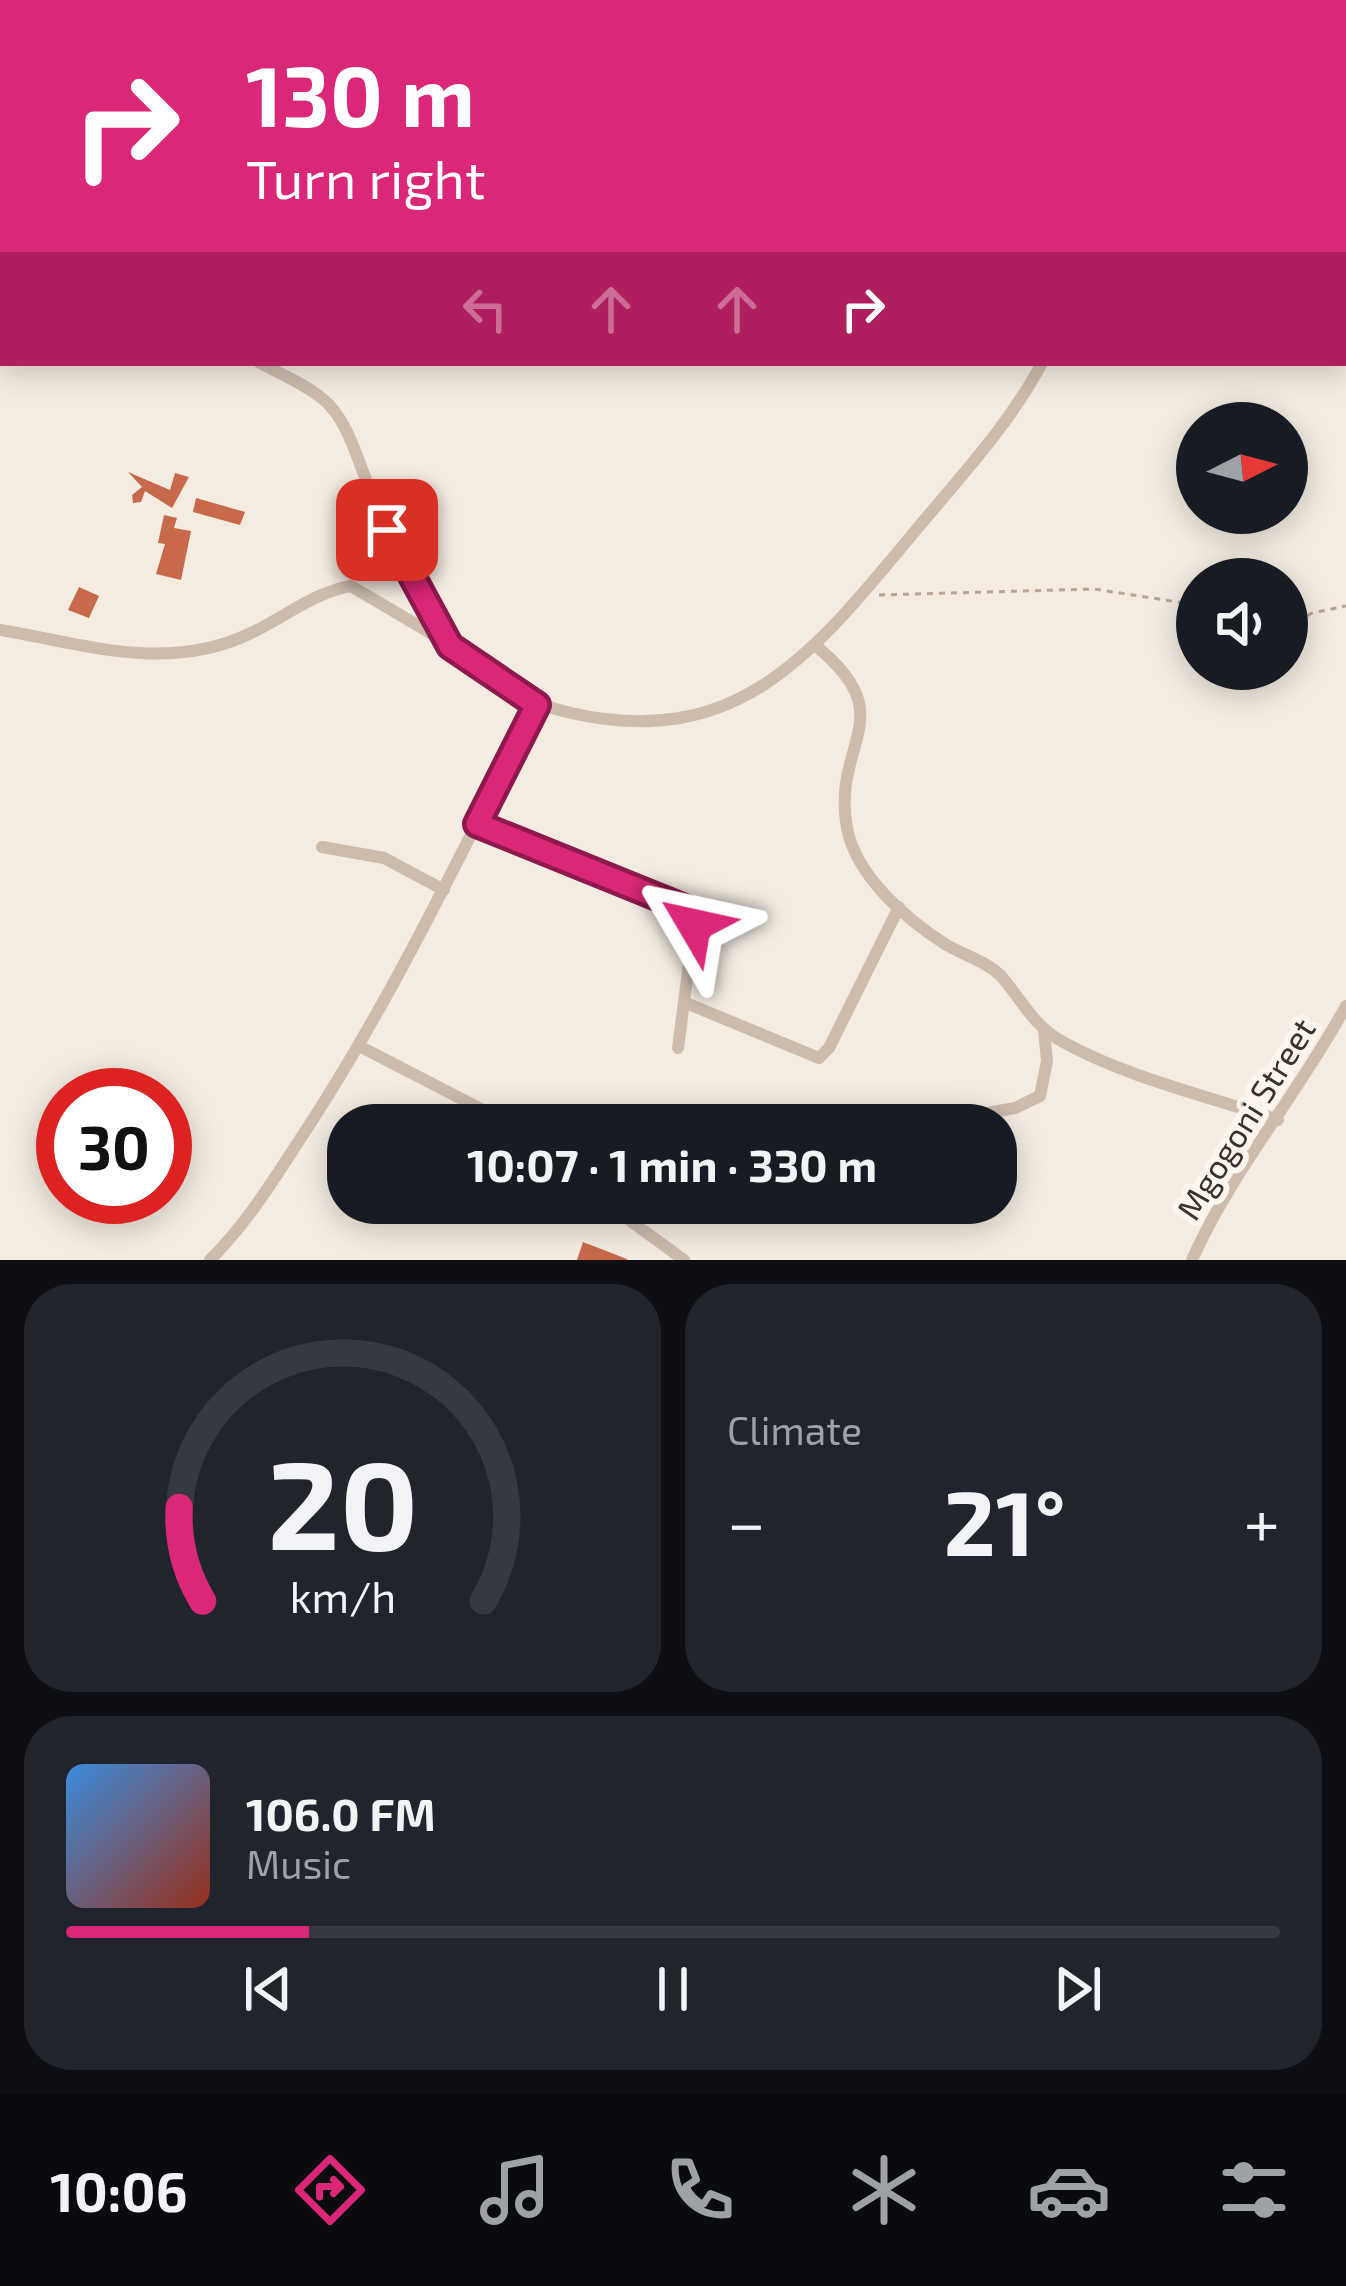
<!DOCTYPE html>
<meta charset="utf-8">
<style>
:root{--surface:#171b24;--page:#20242c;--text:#f1f3f6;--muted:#9ea1a6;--line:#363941;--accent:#db2777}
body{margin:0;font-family:"Exo 2",sans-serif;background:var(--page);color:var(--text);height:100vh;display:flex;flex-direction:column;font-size:45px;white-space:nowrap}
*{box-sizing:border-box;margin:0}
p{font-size:39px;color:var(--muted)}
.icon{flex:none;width:66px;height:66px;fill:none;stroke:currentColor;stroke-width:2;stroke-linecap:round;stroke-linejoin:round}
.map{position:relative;height:1260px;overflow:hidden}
.side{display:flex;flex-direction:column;gap:24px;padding:24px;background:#0d0f14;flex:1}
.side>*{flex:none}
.guide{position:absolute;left:0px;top:0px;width:1347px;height:366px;box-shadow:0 6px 30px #0003;background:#db2777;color:#fff;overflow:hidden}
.needle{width:78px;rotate:84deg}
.tools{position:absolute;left:1176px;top:402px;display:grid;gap:24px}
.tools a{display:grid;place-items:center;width:132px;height:132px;border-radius:50%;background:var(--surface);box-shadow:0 6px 30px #0003;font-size:60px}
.speed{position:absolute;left:36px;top:1068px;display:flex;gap:24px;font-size:60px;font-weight:700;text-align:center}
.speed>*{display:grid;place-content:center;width:156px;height:156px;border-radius:50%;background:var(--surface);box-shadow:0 6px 30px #0003;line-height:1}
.speed .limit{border:18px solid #d22;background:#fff;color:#111}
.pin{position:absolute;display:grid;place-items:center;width:102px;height:102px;color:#fff;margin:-51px;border-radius:24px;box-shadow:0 6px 18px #0006}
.me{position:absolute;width:132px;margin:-66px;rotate:306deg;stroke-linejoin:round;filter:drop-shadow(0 0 9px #0008)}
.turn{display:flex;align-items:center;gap:42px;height:252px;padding:0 48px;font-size:54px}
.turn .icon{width:156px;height:156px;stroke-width:2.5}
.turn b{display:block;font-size:84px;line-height:102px}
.lanes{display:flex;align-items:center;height:114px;padding:0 48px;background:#0003;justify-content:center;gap:60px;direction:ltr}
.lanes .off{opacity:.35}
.big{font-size:90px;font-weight:700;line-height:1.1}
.side .card{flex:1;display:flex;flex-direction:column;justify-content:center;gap:18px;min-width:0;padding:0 42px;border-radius:48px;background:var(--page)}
.side .dial{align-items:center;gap:0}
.dial svg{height:312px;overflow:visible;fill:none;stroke:var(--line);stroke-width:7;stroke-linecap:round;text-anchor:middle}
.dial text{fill:var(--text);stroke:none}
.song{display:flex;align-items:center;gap:36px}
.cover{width:144px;height:144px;border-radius:18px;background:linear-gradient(135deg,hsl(210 70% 55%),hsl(10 70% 35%))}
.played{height:12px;border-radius:6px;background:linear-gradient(90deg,var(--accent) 20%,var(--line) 20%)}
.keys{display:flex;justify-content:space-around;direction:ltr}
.heat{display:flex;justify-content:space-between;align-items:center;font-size:66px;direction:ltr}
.side .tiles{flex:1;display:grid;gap:24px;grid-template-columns:1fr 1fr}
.card:last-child{grid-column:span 2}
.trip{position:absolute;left:327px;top:1104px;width:690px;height:120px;border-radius:48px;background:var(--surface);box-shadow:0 6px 30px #0003;font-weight:700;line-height:120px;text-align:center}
.menu{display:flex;height:192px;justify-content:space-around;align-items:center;background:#090b0e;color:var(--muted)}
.menu .icon{width:84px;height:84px}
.menu .selected{color:var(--accent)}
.menu b{font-size:54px;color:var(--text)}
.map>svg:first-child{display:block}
.building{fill:#c8694b}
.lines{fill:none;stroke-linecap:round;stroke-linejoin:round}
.path{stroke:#b9a596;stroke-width:3;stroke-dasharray:6 6;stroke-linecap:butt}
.street{stroke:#cdbbac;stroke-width:12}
.route-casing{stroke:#8e194d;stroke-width:30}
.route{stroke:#db2777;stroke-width:21}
.labels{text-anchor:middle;stroke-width:12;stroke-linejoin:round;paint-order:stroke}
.street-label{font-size:33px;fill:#3b302b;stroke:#fbf5ee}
</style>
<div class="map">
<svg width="1346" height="1260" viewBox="0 0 1346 1260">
<rect width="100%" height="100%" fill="#f4ebe1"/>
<path class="building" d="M 128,472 L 170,490 L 175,473 L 189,477 L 172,508 L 145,491 L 141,502 L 133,503 L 132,495 L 142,487 Z
M 196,498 L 245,512 L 240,525 L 193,512 Z
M 164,515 L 177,518 L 174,528 L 191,531 L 181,580 L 156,574 L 165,544 L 158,543 Z
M 79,587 L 99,596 L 89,618 L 68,610 Z
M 583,1242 L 627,1259 L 627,1260 L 577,1260 Z"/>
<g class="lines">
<path class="path" d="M 0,89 L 3,93
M 879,595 L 1094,589 L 1197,605
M 1287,628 L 1312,613 L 1346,606"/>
<path class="street" d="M 389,0 L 397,3
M 1168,0 L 1173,3
M 129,3 L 131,0
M 280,3 L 281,0
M 1026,3 L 1028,0
M 1344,349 L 1346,350
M 260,363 C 281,374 305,384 323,399 C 348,420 357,459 369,487 C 390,539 412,597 447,642 C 475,679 528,703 571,713 C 742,752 818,647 916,530 C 961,476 1009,425 1042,363
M 0,630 C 85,644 166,673 249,634 C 282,619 314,592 351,586 L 439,638
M 816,646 C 904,718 831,742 847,828 C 856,876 906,919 945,944 C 963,955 986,961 1001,976 C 1022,1000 1033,1026 1063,1042 C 1128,1078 1208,1096 1278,1120
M 477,824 L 687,909 L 694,925 L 678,1048
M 322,847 L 384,858 L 444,890
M 686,1003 L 819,1058 L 829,1048 L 899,907
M 361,1047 L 512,1125
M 954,1119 L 1015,1108 L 1040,1096 L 1047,1061 L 1044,1030
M 606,1203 L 684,1260
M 210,1260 C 250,1220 277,1174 308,1127 C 396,992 463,848 537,705
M 1192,1260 C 1232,1170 1299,1093 1346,1006"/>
</g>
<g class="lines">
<g class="route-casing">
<path id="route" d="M 387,530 L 450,646 L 537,705 L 477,824 L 687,909 L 694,925"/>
</g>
<use href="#route" class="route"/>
</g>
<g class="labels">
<g class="street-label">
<text transform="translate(1246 1119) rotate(-58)" y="12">Mgogoni Street</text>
</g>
</g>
</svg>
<div class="tools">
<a><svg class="needle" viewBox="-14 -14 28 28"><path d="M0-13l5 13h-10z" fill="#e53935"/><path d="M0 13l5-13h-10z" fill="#9ea1a6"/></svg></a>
<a><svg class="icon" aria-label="sound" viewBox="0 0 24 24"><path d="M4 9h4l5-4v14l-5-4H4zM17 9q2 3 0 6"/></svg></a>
</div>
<div class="speed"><div class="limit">30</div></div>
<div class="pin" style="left:387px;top:530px;background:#d93025"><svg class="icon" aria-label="arrive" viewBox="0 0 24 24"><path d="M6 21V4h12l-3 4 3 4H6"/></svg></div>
<svg class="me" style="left:694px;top:925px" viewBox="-20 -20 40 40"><path d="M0-17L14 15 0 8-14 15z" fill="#db2777" stroke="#fff" stroke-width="4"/></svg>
<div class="trip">10:07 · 1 min · 330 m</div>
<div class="guide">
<div class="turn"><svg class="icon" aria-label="right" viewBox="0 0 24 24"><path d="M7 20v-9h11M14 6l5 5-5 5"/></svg><div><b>130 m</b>Turn right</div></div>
<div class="lanes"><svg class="icon off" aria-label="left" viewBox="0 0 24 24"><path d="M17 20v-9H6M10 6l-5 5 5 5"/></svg><svg class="icon off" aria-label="ahead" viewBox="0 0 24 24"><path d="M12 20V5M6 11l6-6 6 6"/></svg><svg class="icon off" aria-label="ahead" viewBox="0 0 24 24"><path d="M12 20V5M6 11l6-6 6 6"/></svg><svg class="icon" aria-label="right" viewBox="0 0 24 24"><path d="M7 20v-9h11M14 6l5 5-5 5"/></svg></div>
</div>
</div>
<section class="side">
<div class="tiles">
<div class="card dial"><svg viewBox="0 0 100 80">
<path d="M14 69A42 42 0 1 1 86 69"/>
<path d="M14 69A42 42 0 0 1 8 45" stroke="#db2777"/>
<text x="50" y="56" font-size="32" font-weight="700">20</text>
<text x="50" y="72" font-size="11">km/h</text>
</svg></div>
<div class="card"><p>Climate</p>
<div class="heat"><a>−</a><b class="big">21°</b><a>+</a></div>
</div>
<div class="card">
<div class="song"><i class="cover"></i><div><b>106.0 FM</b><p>Music</p></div></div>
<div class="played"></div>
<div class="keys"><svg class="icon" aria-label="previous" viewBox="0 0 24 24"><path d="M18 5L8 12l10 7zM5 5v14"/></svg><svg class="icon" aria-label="pause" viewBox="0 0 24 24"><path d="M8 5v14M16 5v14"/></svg><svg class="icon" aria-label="next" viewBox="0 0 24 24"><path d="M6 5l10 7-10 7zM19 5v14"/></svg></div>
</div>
</div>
</section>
<nav class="menu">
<b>10:06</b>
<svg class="icon selected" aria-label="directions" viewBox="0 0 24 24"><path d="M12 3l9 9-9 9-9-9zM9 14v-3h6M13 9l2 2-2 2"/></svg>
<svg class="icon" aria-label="music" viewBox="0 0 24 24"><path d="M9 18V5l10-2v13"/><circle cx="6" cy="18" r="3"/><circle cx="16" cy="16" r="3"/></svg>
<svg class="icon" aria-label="phone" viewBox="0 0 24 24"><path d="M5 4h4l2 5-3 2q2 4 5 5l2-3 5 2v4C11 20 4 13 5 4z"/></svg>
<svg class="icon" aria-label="climate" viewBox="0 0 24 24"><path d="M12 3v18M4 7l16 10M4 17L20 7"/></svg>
<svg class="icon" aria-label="car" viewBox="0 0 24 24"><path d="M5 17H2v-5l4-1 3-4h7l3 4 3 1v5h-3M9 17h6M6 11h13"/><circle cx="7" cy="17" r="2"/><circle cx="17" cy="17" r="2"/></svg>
<svg class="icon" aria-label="filters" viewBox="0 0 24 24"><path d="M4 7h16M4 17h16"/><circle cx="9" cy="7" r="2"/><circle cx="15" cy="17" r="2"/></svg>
</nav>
